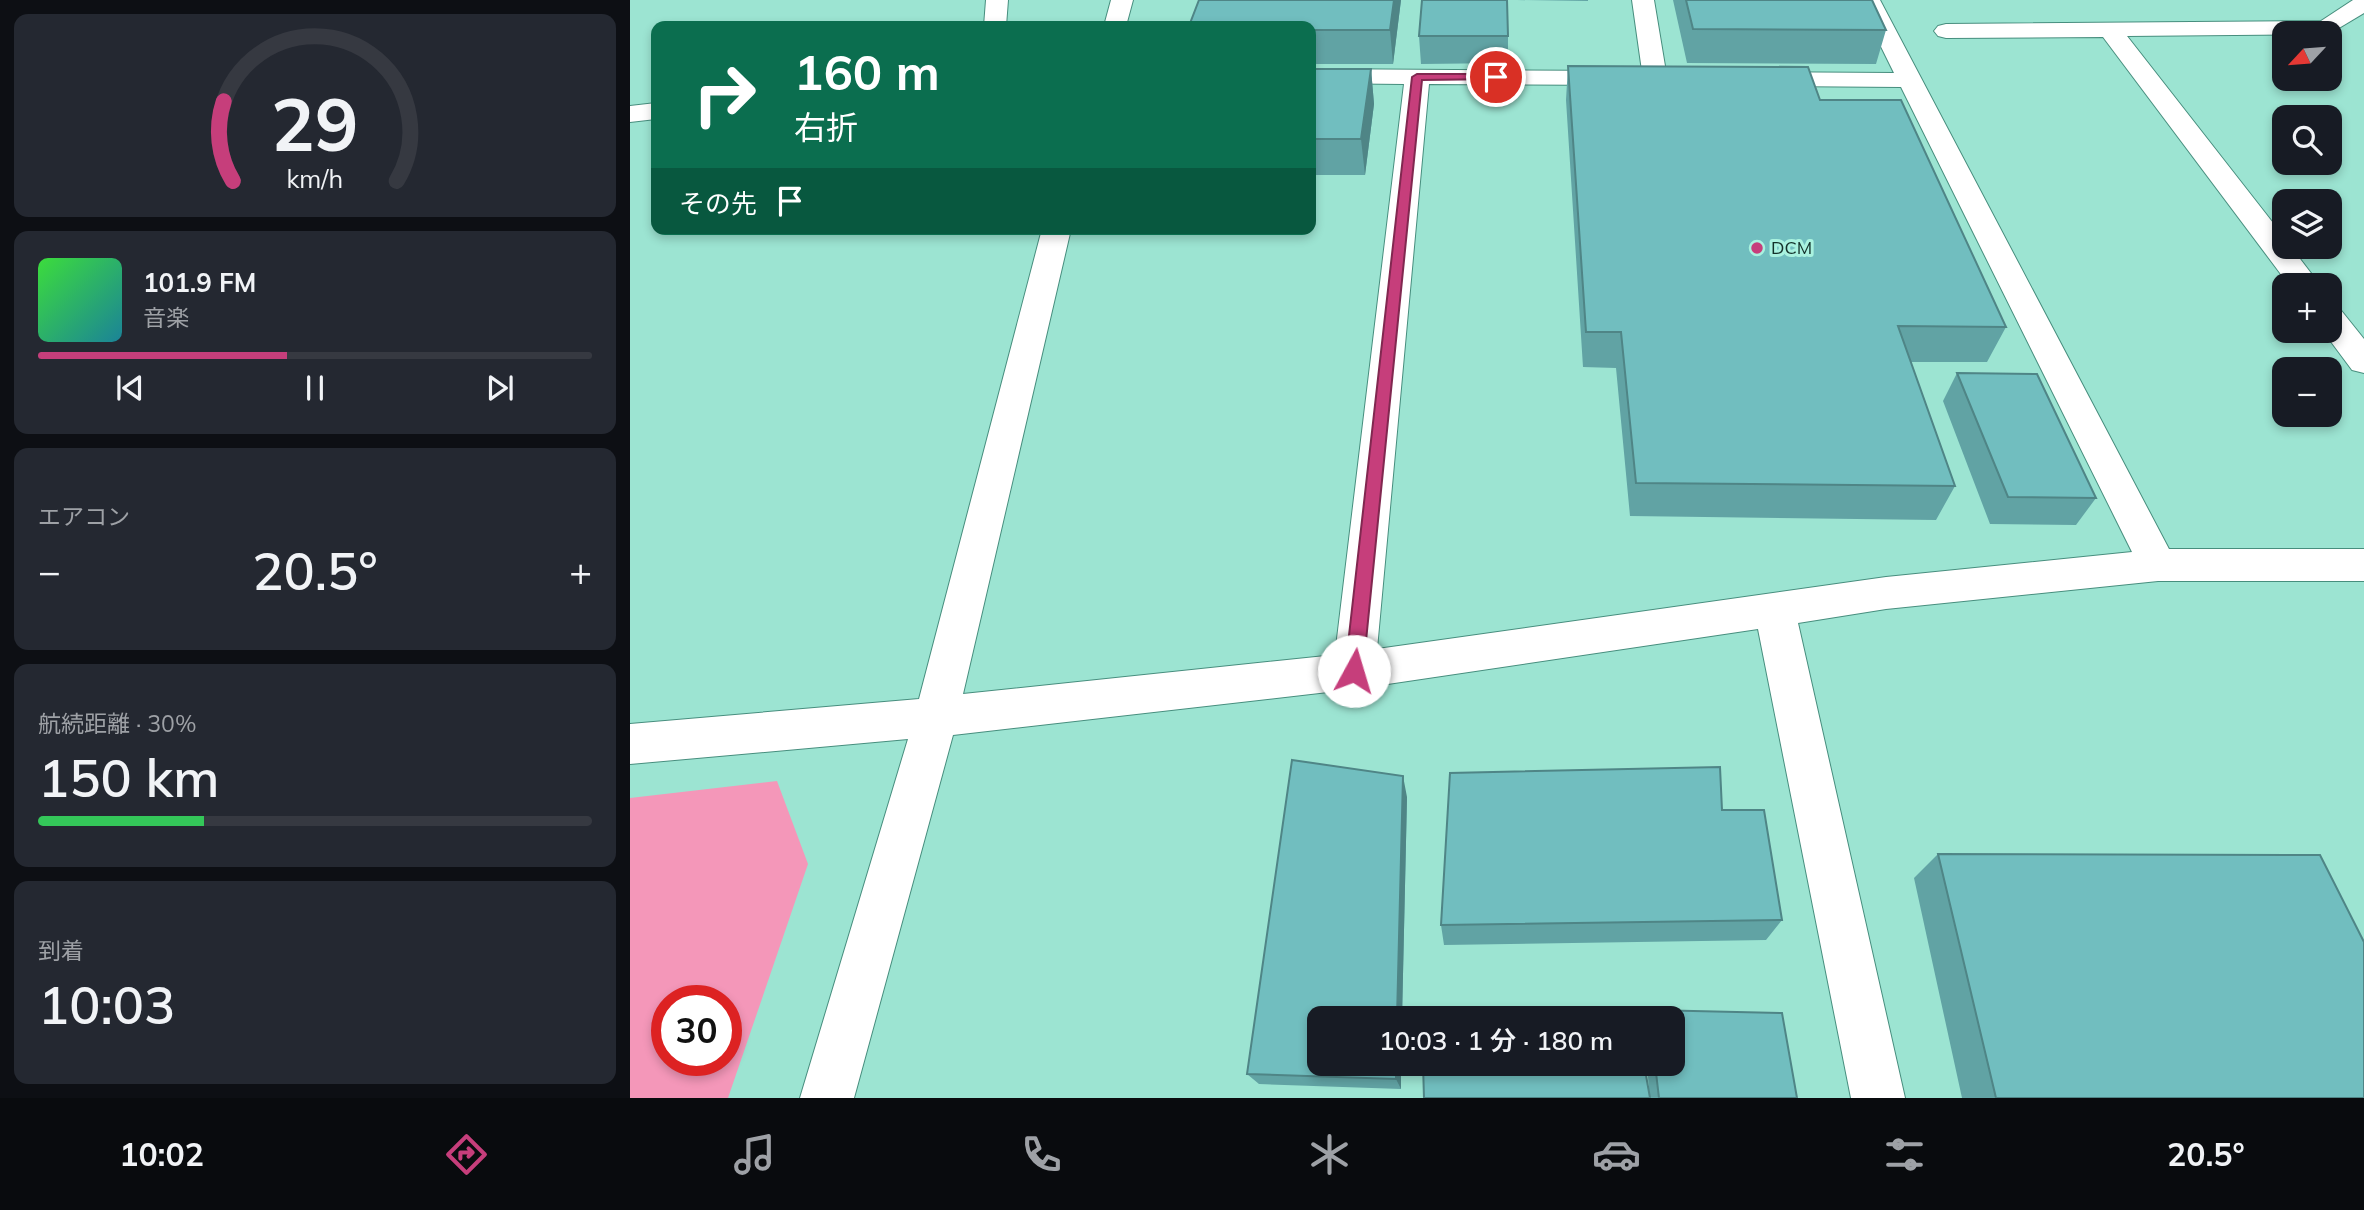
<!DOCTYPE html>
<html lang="ja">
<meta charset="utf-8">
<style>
:root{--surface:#171b24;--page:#242831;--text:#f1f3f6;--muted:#9ea1a6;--line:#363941;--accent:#c63e7b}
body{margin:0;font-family:Mulish,"Noto Sans JP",sans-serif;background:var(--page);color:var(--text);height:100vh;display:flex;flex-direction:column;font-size:26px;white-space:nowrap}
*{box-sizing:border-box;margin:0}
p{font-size:23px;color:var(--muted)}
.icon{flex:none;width:38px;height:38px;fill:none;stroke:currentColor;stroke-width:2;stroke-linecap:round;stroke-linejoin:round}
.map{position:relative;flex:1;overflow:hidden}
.drawer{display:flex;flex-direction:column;gap:14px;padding:14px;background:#0d0f14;width:630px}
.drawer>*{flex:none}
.guide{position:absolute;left:21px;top:21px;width:665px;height:214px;border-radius:14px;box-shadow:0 4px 10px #0003;background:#0b6e4f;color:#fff;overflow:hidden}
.needle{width:46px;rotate:244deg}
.tools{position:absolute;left:1642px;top:21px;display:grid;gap:14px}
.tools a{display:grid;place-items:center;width:70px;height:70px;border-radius:14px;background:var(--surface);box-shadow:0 4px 10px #0003;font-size:35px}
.speed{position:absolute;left:21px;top:985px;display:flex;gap:14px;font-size:35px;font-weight:700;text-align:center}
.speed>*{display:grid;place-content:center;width:91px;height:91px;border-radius:50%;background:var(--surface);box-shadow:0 4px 10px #0003;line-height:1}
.speed .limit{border:10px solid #d22;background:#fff;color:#111}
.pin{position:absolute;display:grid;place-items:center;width:60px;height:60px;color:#fff;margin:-30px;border:4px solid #fff;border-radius:50%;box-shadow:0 2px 7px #0007}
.me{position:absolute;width:77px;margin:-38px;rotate:6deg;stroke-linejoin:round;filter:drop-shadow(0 0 5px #0008)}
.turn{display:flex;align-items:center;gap:24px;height:147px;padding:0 28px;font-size:32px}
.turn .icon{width:91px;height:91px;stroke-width:2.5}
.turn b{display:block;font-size:49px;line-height:60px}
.then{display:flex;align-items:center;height:66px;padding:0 28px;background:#0003;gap:14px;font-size:26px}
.big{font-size:52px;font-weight:600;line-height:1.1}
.drawer .card{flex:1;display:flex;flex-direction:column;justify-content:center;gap:10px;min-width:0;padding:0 24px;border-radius:14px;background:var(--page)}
.drawer .dial{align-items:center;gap:0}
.dial svg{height:182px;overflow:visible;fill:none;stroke:var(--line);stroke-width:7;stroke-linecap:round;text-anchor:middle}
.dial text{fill:var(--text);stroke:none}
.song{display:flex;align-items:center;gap:21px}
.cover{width:84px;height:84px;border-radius:10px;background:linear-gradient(135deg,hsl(120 70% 55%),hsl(190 70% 35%))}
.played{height:7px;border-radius:4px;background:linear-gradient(90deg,var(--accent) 45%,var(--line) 45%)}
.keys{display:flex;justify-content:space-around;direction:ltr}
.heat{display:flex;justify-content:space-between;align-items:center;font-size:38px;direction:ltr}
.charge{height:10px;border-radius:5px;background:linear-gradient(90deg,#34c759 30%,var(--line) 0)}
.trip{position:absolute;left:677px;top:1006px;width:378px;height:70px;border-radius:14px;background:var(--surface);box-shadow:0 4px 10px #0003;font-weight:600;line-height:70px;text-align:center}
.dock{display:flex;height:112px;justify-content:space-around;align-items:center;background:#090b0e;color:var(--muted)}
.dock .icon{width:49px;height:49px}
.dock .active{color:var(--accent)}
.dock b{font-size:32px;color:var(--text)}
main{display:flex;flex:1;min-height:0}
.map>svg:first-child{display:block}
.green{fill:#f497b9;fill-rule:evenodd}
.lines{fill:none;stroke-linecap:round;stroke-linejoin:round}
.minor-casing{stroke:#478e7e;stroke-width:2}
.minor{fill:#fff;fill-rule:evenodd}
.wall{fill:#61a3a4}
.shaded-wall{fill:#4f8586}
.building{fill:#71bebf;stroke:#4f8586;stroke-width:2}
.route{fill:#c63e7b;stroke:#812850;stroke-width:2}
.poi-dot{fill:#c63e7b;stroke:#a9f2df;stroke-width:2.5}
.labels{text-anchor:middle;stroke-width:6;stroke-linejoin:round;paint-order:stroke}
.far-poi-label{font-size:18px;fill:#13312a;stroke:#a9f2df;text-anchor:start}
</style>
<main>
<section class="drawer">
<div class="card dial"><svg viewBox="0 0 100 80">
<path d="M14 69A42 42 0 1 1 86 69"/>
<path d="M14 69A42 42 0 0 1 10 34" stroke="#c63e7b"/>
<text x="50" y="56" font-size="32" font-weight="700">29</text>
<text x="50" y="72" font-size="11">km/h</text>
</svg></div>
<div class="card">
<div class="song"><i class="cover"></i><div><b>101.9 FM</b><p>音楽</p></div></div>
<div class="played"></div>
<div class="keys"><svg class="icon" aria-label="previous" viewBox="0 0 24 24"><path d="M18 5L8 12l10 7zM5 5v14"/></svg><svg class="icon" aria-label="pause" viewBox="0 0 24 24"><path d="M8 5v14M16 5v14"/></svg><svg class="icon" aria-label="next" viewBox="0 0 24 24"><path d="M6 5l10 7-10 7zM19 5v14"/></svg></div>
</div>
<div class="card"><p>エアコン</p>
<div class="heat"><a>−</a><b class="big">20.5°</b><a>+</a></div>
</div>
<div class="card"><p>航続距離 · 30%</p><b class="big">150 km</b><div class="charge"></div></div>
<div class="card"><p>到着</p><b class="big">10:03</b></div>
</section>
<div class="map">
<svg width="1734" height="1098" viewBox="0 0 1734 1098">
<rect width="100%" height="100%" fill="#9ce4d2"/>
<path class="green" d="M 147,781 L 178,864 L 98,1098 L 0,1098 L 0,798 ZM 96,1001 L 96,1060 L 37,1060 L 37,1001 Z"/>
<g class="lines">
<g class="minor-casing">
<path id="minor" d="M 356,0 L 378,0 L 376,26 L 354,26 Z
M 481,0 L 503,0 L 496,26 L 474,26 Z
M 1002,0 L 1024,0 L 1037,78 L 1034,83 L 1025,85 L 1016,83 L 1013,78 Z
M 1228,0 L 1250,0 L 1539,549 L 1734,549 L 1734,581 L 1528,581 L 1256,609 L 1168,623 L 1275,1098 L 1221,1098 L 1128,629 L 724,689 L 323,735 L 224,1098 L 170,1098 L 278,739 L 0,764 L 0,724 L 289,699 L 412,229 L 441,229 L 333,694 L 705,655 L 774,84 L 681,83 L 681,69 L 990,71 L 999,73 L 1002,78 L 999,83 L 990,85 L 799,84 L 747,649 L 1256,577 L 1502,552 L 1271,87 L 1131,86 L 1122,84 L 1119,79 L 1122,74 L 1131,72 L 1264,73 Z
M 1723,0 L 1734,0 L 1734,13 L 1699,34 L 1497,36 L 1654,237 L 1654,247 L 1661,247 L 1690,285 L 1659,285 L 1473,37 L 1316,38 L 1308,36 L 1304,31 L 1308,26 L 1316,24 L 1691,21 Z
M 26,103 L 26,119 L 0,122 L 0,106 Z
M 1699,306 L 1710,309 L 1734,339 L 1734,373 L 1722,370 L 1693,331 L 1699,331 Z"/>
</g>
<use href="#minor" class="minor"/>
</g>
<path class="wall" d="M 771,0 L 763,64 L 681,64 L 681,26 Z
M 887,0 L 958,0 L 958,1 Z
M 1043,0 L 1242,0 L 1256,30 L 1246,64 L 1057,63 Z
M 789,36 L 878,36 L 878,63 L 791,64 Z
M 938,66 L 1190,100 L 1376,327 L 1357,362 L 1281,362 L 1325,486 L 1306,520 L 1000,516 L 986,368 L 953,367 L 936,100 Z
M 681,69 L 741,69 L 744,104 L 735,175 L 681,175 Z
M 1327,373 L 1466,498 L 1446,525 L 1360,524 L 1313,401 Z
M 777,797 L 772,1018 L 690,1018 L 771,1064 L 771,1089 L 629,1084 L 617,1074 Z
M 1092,810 L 1152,920 L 1136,940 L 814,945 L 811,925 Z
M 1308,854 L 1734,1098 L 1332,1098 L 1284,878 Z
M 1020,1010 L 1152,1013 L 1167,1098 L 794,1098 L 793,1064 L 1014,1064 L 1019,1090 L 1017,1064 L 1043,1064 L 1043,1018 L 1016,1018 Z"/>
<path class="shaded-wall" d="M 764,0 L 771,0 L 763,64 L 760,30 Z
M 741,69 L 744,104 L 735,175 L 731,139 Z
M 773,776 L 777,797 L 772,1018 L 767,1018 Z
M 766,1064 L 771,1064 L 771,1089 L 766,1079 Z"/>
<path class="building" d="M 569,0 L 764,0 L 760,30 L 681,30 L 681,26 L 559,26 Z
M 792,0 L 877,0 L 878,36 L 789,36 Z
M 1056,0 L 1242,0 L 1256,30 L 1063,29 Z
M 938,66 L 1178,67 L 1190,100 L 1271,100 L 1376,327 L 1268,326 L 1325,486 L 1006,483 L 991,332 L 956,332 Z
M 681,69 L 741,69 L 731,139 L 681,139 Z
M 1327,373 L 1407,374 L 1466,498 L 1378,497 Z
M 662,760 L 773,776 L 767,1018 L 690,1018 L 690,1064 L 766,1064 L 766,1079 L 617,1074 Z
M 1090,767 L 1092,810 L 1134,810 L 1152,920 L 811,925 L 820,773 Z
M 1308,854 L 1690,855 L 1734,942 L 1734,1098 L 1366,1098 Z
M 1020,1010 L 1152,1013 L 1167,1098 L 1029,1098 L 1025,1064 L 1043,1064 L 1043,1018 L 1021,1018 Z
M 793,1064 L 1014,1064 L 1020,1098 L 794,1098 Z"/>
<path class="route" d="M 866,74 L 871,77 L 870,79 L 792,80 L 733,671 L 730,676 L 724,679 L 718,676 L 715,671 L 782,77 L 787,74 Z"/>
<circle class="poi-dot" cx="1127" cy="248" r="7"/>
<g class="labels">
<g class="far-poi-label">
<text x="1141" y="254">DCM</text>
</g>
</g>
</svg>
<div class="tools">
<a><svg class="needle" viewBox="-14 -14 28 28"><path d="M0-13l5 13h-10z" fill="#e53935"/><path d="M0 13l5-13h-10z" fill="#9ea1a6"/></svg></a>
<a><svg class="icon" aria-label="search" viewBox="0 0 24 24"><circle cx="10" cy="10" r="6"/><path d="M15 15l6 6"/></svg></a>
<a><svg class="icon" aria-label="layers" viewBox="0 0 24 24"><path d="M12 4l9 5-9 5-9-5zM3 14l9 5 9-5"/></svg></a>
<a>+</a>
<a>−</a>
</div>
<div class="speed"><div class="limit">30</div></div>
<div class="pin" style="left:866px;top:77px;background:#d93025"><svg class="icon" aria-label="arrive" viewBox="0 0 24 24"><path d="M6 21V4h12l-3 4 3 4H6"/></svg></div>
<svg class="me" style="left:724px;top:671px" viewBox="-20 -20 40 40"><circle r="19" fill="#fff"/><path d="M0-13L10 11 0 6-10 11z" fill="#c63e7b"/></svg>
<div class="trip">10:03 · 1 分 · 180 m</div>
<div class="guide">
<div class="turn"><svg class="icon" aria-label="right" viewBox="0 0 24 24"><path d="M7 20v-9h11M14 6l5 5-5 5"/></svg><div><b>160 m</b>右折</div></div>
<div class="then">その先<svg class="icon" aria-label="arrive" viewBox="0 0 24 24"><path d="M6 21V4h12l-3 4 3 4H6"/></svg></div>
</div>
</div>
</main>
<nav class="dock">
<b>10:02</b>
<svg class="icon active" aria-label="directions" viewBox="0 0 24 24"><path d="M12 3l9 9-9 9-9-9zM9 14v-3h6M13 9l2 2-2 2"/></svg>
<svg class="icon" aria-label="music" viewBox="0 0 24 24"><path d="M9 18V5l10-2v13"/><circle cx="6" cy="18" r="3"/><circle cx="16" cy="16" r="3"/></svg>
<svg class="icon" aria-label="phone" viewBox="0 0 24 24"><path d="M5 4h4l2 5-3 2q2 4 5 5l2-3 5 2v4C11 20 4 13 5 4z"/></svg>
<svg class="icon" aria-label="climate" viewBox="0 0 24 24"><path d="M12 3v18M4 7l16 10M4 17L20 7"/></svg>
<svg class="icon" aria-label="car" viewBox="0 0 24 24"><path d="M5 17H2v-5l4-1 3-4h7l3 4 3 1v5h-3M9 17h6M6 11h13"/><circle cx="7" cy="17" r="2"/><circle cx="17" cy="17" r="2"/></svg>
<svg class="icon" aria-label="filters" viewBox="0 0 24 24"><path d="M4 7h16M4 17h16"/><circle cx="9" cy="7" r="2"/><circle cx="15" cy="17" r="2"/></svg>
<b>20.5°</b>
</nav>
